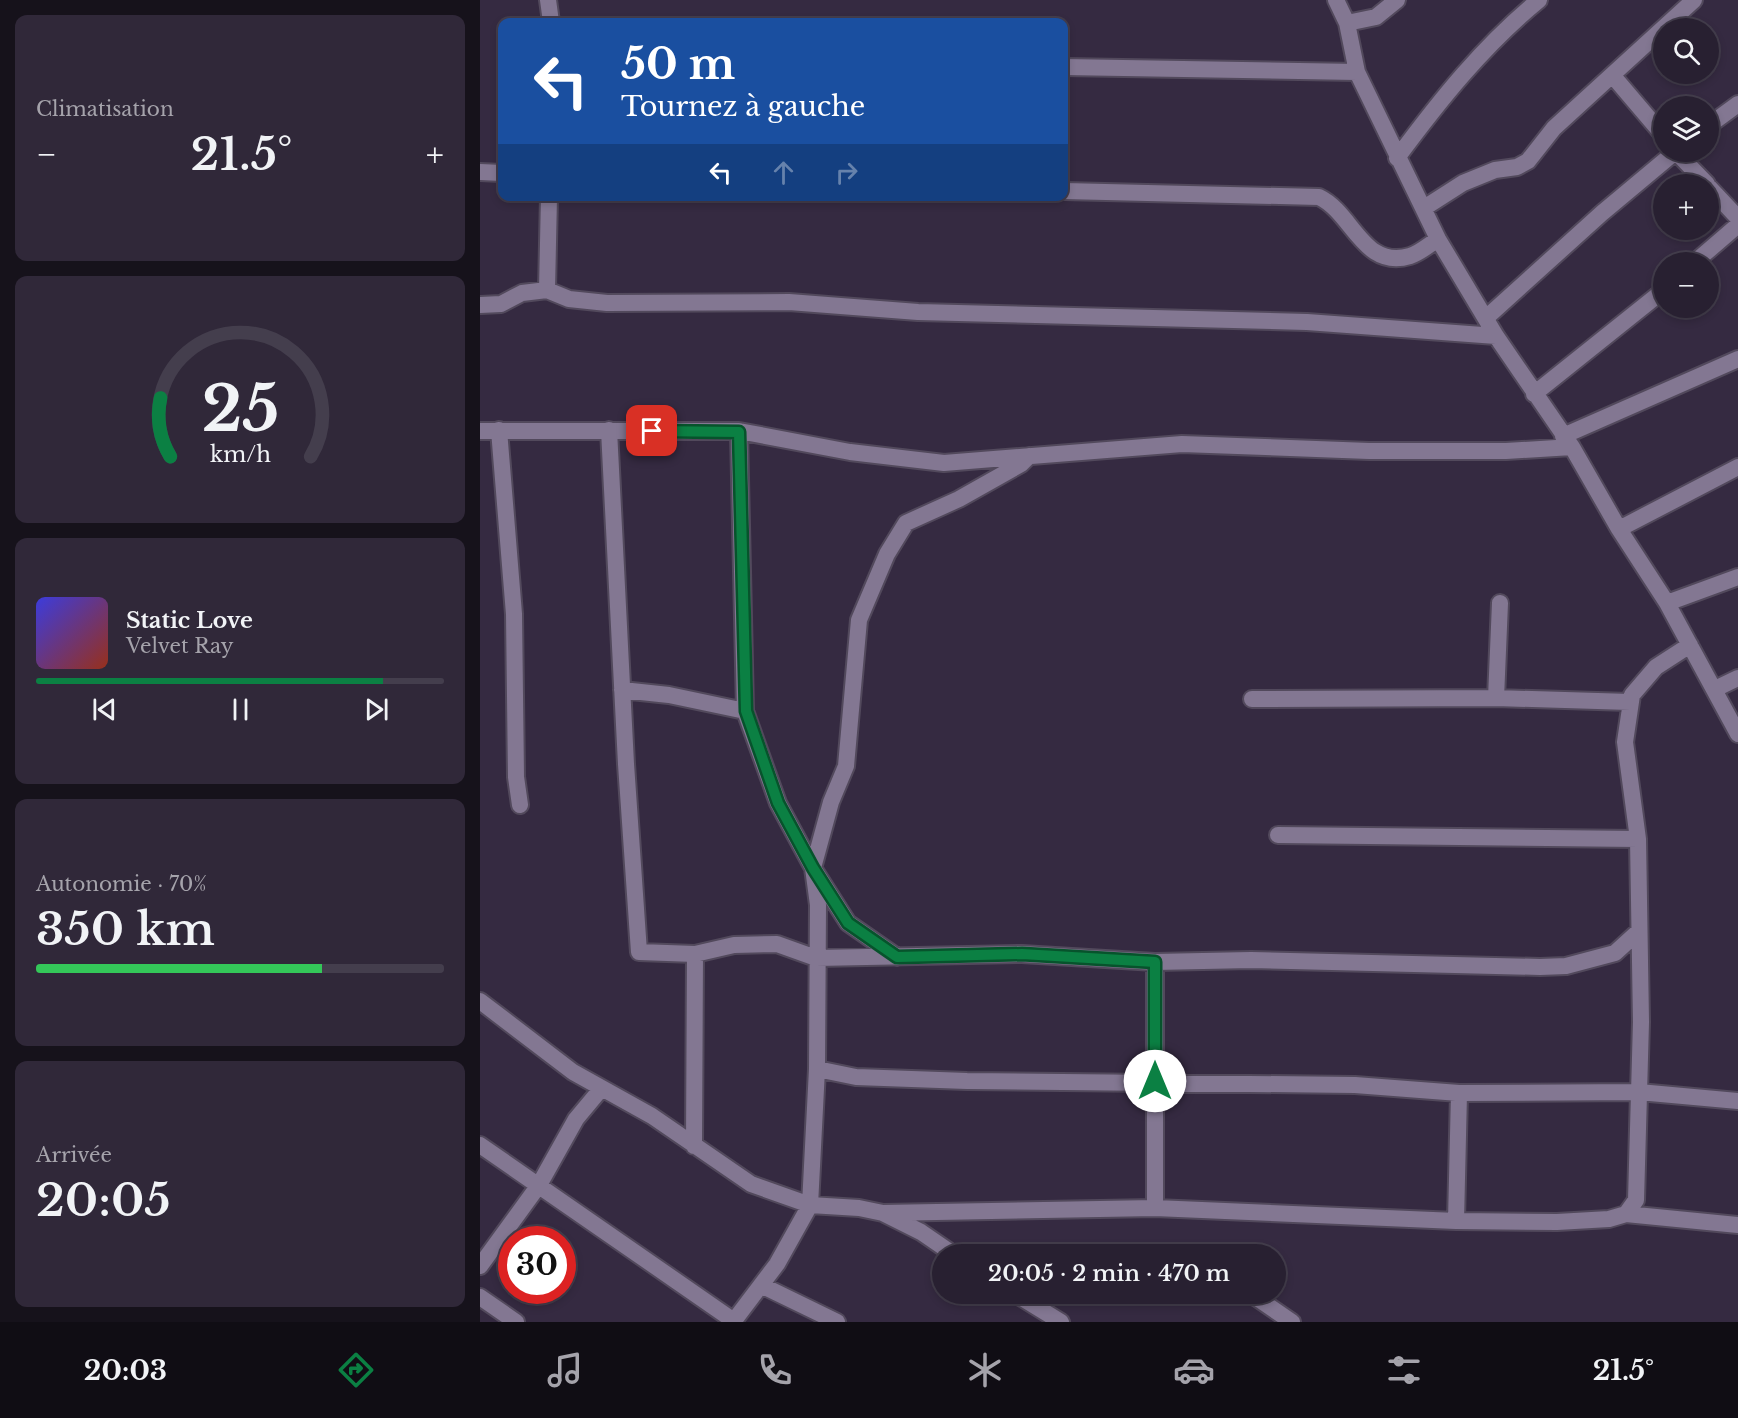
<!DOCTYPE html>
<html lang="fr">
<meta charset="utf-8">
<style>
:root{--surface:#282031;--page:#302839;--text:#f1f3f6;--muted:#a5a3ab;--line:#443e4d;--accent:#0b8043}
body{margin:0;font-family:"Libre Baskerville",serif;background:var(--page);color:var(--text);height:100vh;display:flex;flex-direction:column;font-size:22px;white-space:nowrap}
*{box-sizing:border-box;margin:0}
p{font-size:20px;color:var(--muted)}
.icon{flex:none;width:33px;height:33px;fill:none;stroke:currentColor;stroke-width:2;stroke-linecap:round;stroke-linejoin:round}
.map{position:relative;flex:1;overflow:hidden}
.side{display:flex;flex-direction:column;gap:15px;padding:15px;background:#16121b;width:480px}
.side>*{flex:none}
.hud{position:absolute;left:18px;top:18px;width:570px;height:183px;border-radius:12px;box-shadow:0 3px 9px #0003,0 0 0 2px var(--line);background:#1a4fa0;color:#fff;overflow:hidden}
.fabs{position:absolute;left:1173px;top:18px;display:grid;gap:12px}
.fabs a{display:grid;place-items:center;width:66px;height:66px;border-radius:50%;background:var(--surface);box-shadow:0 3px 9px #0003,0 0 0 2px var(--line);font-size:30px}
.speed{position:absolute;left:18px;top:1226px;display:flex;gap:12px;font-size:30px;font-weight:700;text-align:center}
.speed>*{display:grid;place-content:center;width:78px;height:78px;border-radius:50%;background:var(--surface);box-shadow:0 3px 9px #0003,0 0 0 2px var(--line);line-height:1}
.speed .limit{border:9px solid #d22;background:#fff;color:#111}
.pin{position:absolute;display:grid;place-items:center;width:51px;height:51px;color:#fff;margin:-26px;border-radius:12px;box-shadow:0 3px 9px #0006}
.me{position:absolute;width:66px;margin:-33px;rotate:0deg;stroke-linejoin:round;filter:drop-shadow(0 0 4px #0008)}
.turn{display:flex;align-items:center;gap:21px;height:126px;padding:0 24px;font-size:27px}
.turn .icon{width:78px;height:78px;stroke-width:2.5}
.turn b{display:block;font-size:42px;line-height:51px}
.lanes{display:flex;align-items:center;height:57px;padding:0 24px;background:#0003;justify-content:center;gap:30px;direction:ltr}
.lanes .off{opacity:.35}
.big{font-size:45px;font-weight:600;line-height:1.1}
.side .widget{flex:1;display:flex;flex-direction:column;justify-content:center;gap:9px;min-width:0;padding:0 21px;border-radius:12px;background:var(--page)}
.side .dial{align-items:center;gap:0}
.dial svg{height:156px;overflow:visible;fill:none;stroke:var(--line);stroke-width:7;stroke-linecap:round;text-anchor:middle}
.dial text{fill:var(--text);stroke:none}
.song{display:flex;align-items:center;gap:18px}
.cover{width:72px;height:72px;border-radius:9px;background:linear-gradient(135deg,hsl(240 70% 55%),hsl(10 70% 35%))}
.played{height:6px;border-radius:3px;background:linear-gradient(90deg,var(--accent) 85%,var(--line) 85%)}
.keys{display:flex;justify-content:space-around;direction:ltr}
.heat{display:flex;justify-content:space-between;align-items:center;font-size:33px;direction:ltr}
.charge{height:9px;border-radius:4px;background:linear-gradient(90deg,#34c759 70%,var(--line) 0)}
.trip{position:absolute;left:452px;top:1244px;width:354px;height:60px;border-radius:30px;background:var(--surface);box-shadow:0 3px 9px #0003,0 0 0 2px var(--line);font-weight:600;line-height:60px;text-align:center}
.menu{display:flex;height:96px;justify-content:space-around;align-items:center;background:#100d14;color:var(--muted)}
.menu .icon{width:42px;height:42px}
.menu .current{color:var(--accent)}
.menu b{font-size:27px;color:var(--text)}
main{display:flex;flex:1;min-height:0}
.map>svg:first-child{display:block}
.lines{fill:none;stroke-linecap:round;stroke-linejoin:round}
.minor-casing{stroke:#52495c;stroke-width:20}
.minor{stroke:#837792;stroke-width:16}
.route-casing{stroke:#07532c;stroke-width:15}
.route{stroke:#0b8043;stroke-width:10}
</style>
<main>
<section class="side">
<div class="widget"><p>Climatisation</p>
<div class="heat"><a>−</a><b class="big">21.5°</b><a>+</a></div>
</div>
<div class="widget dial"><svg viewBox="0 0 100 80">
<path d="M14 69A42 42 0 1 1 86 69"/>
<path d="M14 69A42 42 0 0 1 9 39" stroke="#0b8043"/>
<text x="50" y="56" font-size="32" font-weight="700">25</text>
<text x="50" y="72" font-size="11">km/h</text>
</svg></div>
<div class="widget">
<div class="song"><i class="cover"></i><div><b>Static Love</b><p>Velvet Ray</p></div></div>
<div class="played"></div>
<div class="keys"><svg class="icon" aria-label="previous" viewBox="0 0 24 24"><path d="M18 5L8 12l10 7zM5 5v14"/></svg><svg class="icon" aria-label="pause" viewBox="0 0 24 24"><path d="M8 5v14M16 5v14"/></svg><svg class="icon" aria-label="next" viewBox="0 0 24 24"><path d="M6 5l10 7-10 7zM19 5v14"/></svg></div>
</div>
<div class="widget"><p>Autonomie · 70%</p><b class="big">350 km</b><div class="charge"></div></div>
<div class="widget"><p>Arrivée</p><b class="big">20:05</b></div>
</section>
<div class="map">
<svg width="1258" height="1322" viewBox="0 0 1258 1322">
<rect width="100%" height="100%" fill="#352a41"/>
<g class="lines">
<g class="minor-casing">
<path id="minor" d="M 68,0 L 71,22
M 856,0 L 867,23 L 877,72 L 958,239 L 1016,336 L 1092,447 L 1139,529 L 1187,603 L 1258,734
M 867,23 L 896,17 L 917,0
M 584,67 L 877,72
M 1133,76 L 1184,136
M 1228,126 L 1258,104
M 1196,152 L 1227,184
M 917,158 C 960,100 1003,46 1059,0
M 0,172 L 22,173
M 1228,186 L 1258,218
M 584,191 L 839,197 C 873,213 883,270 930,256 C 940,253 950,244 958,239
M 944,208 L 983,183 L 1015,170 L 1037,167 L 1048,161 L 1074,128 L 1214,0
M 1215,262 L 1258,225
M 67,290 L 69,196
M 0,305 L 21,304 L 42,293 L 67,290 L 89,299 L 127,303 L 309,302 L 438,312 L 827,322 L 1016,336
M 1007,317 L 1122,213 L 1195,152
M 1054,394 L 1184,290
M 19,430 L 34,614 L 36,777 L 40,805
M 129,430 L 146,764 L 159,952 L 215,954 L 254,945 L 297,944 L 336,958 L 542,954 L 675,962 L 771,960 L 1060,967 L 1086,966 L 1135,953 L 1158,932
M 0,431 L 259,431 L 370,452 L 464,463 L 702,444 L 889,451 L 1026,451 L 1092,447
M 1083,436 L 1258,359
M 1139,529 L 1258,467
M 1187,603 L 1258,577
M 1235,689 L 1258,678
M 142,690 L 189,695 L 265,711
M 1016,698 L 1020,603
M 772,699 L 1016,698 L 1150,702
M 798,835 L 1158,839
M 417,957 L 368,923 L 333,868 L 351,802 L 366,766 L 379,620 L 407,554 L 426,523 L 479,499 L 541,464 L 549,456
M 675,962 L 675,1208
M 0,1001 L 93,1072 L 172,1116 L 271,1184 L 330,1205 L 379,1208 L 403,1213 L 441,1232 L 473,1254
M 337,1069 L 376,1077 L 487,1081 L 875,1085 L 979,1093 L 1159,1092 L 1258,1101
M 0,1145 L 254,1321
M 214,1146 L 215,954
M 403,1213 L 675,1208 L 976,1221 L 1077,1222 L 1129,1219 L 1146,1214 L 1156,1200 L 1161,1022 L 1158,839 L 1145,742 L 1152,695 L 1176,667 L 1210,645
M 1146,1214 L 1258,1225
M 976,1221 L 979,1093
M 0,1266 L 59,1185 L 96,1119 L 121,1089
M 281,1285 L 357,1322
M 534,1293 L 581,1322
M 774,1296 L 812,1322
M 0,1297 L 36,1322
M 253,1322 L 297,1264 L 330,1205 L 337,1069 L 338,905 L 333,868 L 298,803 L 265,711 L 259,431"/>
</g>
<use href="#minor" class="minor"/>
</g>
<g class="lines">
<g class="route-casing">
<path id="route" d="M 172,431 L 259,432 L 266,711 L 298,803 L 333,868 L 368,923 L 417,957 L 542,954 L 675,962 L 675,1081"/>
</g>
<use href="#route" class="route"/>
</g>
</svg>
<div class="fabs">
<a><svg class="icon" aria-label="search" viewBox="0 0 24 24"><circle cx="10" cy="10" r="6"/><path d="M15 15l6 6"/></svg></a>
<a><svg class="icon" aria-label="layers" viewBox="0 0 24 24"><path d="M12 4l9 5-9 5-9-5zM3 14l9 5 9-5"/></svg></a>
<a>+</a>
<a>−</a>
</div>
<div class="speed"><div class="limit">30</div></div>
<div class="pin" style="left:172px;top:431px;background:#d93025"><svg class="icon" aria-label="arrive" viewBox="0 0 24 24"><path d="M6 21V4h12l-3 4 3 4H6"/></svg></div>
<svg class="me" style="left:675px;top:1081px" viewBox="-20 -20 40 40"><circle r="19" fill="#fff"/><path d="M0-13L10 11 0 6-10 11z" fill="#0b8043"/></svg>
<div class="trip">20:05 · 2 min · 470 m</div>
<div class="hud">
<div class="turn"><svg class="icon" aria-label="left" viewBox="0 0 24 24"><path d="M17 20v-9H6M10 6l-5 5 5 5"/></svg><div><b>50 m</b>Tournez à gauche</div></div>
<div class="lanes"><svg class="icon" aria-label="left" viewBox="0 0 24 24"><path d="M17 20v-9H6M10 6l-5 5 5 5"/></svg><svg class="icon off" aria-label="ahead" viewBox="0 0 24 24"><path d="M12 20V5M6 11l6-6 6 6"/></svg><svg class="icon off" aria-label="right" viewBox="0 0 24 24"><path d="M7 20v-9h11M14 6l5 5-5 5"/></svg></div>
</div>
</div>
</main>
<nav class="menu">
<b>20:03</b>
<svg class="icon current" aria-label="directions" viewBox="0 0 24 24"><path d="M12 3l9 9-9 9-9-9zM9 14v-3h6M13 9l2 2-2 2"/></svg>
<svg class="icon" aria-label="music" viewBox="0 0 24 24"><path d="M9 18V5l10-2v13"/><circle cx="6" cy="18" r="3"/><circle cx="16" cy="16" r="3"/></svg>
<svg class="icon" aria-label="phone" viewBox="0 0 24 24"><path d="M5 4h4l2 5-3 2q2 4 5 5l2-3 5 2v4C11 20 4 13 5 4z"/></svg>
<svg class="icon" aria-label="climate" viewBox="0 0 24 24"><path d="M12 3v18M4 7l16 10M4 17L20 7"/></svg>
<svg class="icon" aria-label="car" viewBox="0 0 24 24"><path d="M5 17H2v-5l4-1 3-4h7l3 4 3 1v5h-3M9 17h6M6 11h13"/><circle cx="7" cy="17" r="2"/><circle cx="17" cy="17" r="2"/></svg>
<svg class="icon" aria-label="filters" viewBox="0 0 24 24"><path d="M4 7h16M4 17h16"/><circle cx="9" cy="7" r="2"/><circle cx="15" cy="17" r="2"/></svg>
<b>21.5°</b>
</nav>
